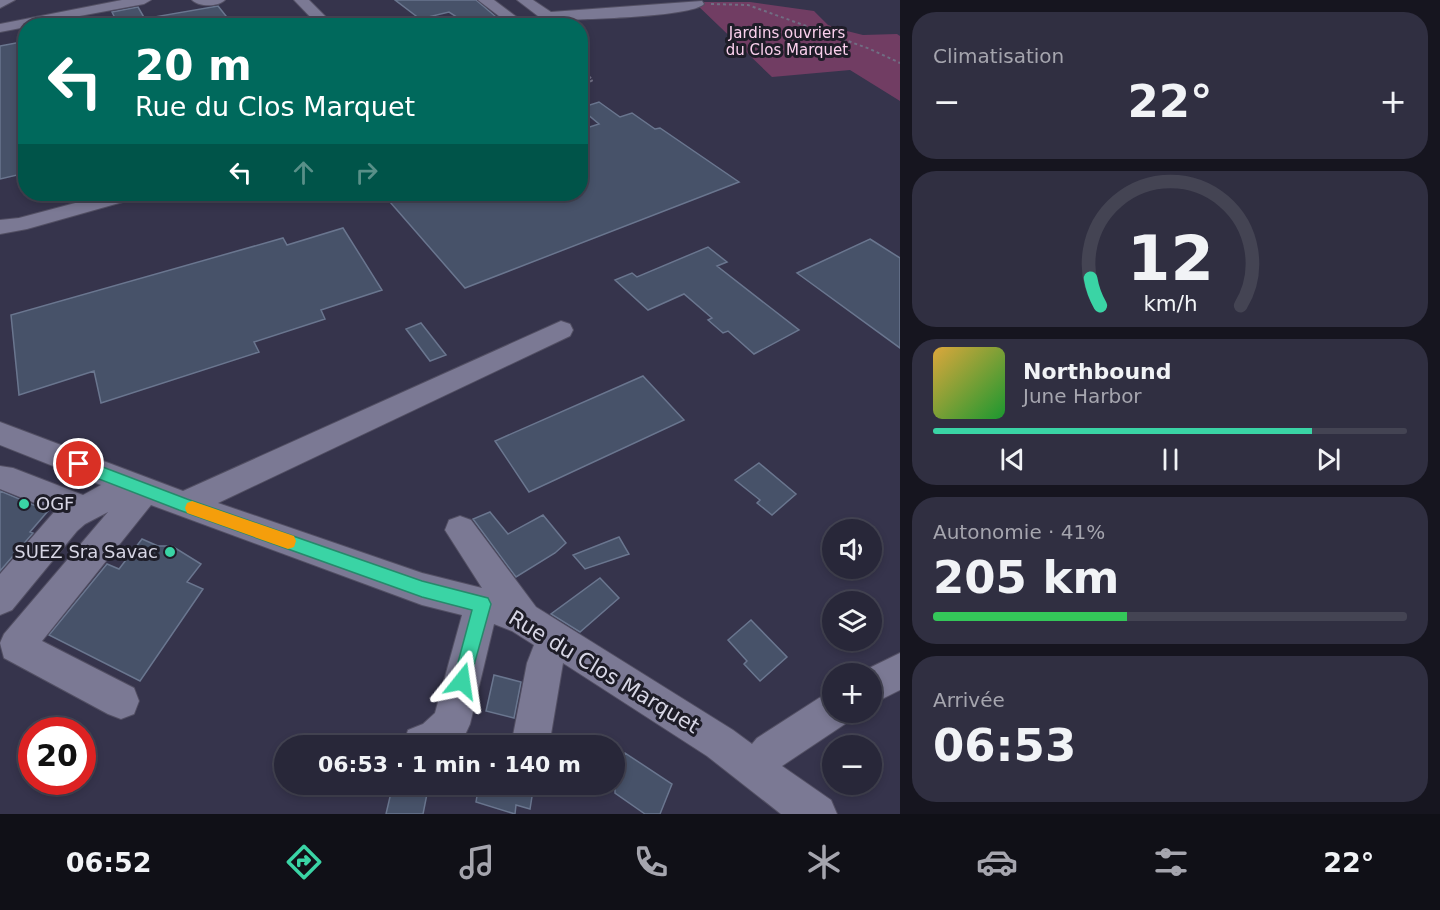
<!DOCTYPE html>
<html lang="fr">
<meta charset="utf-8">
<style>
:root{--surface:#282739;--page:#302f41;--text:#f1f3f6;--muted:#a5a5ae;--line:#444453;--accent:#3ad4a5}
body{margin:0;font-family:"DejaVu Sans",sans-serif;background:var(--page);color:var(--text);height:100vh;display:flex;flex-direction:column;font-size:22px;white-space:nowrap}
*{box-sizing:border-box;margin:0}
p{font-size:20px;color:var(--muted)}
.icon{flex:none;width:33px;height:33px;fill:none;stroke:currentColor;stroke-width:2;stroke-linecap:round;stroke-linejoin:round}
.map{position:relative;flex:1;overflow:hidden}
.side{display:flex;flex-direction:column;gap:12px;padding:12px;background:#16151f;width:540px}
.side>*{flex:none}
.guide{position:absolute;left:18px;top:18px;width:570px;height:183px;border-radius:24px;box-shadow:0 3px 9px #0003,0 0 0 2px var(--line);background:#00695c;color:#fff;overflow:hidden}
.buttons{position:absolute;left:822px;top:519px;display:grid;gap:12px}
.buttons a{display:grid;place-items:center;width:60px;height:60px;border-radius:50%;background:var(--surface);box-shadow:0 3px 9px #0003,0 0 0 2px var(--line);font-size:30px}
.speed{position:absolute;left:18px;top:717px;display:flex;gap:12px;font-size:30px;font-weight:700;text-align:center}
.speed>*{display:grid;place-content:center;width:78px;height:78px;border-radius:50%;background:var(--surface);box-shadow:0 3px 9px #0003,0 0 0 2px var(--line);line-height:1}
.speed .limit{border:9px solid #d22;background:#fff;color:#111}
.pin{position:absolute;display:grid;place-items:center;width:51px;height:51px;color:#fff;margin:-26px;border:3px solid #fff;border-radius:50%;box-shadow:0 2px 6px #0007}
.me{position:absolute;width:66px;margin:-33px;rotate:15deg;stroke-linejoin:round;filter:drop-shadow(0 0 4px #0008)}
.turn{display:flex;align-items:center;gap:21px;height:126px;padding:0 18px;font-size:27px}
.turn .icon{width:78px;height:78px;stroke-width:2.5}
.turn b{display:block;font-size:42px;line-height:51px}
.lanes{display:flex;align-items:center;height:57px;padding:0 18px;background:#0003;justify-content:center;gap:30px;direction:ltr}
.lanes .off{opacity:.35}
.big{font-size:45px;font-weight:800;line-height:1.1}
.side .card{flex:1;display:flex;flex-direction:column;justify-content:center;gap:9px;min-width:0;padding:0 21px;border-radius:24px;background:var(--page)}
.side .dial{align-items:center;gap:0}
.dial svg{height:156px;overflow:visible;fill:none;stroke:var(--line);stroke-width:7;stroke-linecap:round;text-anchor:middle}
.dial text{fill:var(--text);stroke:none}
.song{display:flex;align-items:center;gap:18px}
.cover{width:72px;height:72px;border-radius:9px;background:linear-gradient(135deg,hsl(40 70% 55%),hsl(130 70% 35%))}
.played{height:6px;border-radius:3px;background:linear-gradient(90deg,var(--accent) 80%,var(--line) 80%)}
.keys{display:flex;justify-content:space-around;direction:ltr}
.heat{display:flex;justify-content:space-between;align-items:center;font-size:33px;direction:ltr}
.charge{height:9px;border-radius:4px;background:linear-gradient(90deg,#34c759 41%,var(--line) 0)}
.trip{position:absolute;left:274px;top:735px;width:351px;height:60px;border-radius:30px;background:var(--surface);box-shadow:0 3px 9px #0003,0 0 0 2px var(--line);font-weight:800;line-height:60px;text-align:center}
.tab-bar{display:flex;height:96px;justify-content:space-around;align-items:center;background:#101017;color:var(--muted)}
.tab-bar .icon{width:42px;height:42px}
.tab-bar .current{color:var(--accent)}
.tab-bar b{font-size:27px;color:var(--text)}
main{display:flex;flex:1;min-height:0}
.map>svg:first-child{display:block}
.green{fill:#713d63}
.building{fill:#475269;stroke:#6a768f;stroke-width:1.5}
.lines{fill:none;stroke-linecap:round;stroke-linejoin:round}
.minor-casing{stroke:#524f63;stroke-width:2}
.path{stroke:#706e83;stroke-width:2;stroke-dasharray:3 3;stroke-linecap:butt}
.minor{fill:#7b7994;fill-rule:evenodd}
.route{fill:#3ad4a5;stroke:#268a6b;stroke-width:1.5}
.slow{fill:#f59e0b}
.poi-dot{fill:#3ad4a5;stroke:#1e1d28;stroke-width:2}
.labels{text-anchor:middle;stroke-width:6;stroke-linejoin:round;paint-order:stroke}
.far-park-label{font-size:15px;fill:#fbd0ed;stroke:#1e1d28}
.poi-label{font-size:18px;fill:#d7d6e5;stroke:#1e1d28;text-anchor:start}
.near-street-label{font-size:21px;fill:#d7d6e5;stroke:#1e1d28}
</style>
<main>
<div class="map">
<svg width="900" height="814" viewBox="0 0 900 814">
<rect width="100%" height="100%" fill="#36344c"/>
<path class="green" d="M 694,2 L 750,2 L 814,11 L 828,25 L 843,30 L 863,35 L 897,34 L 900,36 L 900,101 L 850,70 L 772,77 Z"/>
<path class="building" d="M 395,0 L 476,0 L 495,16 L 466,23 L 449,12 L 420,19 Z
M 218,6 L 234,26 L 155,26 L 154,17 Z
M 138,7 L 149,26 L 119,26 L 112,12 Z
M 21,42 L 22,44 L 26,44 L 26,173 L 0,179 L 0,46 Z
M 599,102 L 620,117 L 632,113 L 655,129 L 660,128 L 739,182 L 465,288 L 383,194 L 580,194 L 580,130 L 599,124 L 580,108 Z
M 343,228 L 382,290 L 321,310 L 325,319 L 254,342 L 259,352 L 101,403 L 94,371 L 19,395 L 11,315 L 283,238 L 287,245 Z
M 870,239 L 900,258 L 900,348 L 797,273 Z
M 708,247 L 727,262 L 717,266 L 799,330 L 754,354 L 728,331 L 723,333 L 708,320 L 712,318 L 684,294 L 648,310 L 615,280 L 632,273 L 637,277 Z
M 421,323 L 446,355 L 430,361 L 406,329 Z
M 643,376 L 684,420 L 529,492 L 495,441 Z
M 759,463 L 796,494 L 772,515 L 757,503 L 760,500 L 735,480 Z
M 0,491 L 48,511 L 30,532 L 33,533 L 0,571 Z
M 490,512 L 508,534 L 543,515 L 566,543 L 555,553 L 516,577 L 473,519 Z
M 619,537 L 629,554 L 585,569 L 573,555 Z
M 142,539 L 158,546 L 172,546 L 201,564 L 187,582 L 203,589 L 140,681 L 49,635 L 107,564 L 119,569 Z
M 600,578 L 619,598 L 580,632 L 551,614 Z
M 751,620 L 787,657 L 760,681 L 744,664 L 747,661 L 728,640 Z
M 494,675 L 521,682 L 514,718 L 486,711 Z
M 615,753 L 622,758 L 625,753 L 672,784 L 660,814 L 645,814 L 615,793 Z
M 393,784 L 429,784 L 423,814 L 386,814 Z
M 479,784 L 534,784 L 530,809 L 516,805 L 515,814 L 476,802 Z"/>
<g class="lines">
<g class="minor-casing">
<path id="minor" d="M 0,0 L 15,0 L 0,8 Z
M 122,0 L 151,0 L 144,4 L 26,26 L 26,27 L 0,32 L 0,24 Z
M 192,0 L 225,0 C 218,7 199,7 192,0 Z
M 294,0 L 309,0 L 335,26 L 319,26 Z
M 478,0 L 494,0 L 526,24 L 512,26 Z
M 517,0 L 533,0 L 551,12 L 702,1 L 704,4 C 691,17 586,19 563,20 L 568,26 L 551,26 Z
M 109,194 L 140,194 L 137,198 L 27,229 L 0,234 L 0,220 L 19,218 Z
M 561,321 L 570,324 L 573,330 L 570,336 L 218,503 L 422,573 L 482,588 L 445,530 L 449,520 L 460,516 L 471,520 L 536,607 L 733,730 L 752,744 L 757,738 L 819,698 L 832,693 L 832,712 L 850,712 L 845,724 L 782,766 L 831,800 L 837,814 L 781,814 L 707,756 L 563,663 L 549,746 L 511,746 L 527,663 L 534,645 L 512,631 L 494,624 L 470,724 L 464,737 L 455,746 L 403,746 L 408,730 L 423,724 L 435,713 L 462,615 L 422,605 L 151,505 L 42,641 L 134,688 L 139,701 L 134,714 L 121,719 L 108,714 L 4,658 L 0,643 L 4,634 L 108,512 L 85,524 L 77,531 L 12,610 L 0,615 L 0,574 L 55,511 L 0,489 L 0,466 L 13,468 L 83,495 L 101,485 L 0,445 L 0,422 L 183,491 Z
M 900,653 L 900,690 L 872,704 L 872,674 L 859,673 Z"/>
</g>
<path class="path" d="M 711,4 L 748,5 L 870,49 L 900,63
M 580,68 L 593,80 L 580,87"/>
<use href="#minor" class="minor"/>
</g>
<path class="route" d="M 79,458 L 187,499 L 422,581 L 488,598 L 491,604 L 468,687 L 462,690 L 456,687 L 453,681 L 472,610 L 422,597 L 179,510 L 73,469 L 71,464 L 73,460 Z"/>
<path class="slow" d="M 192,501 L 294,536 L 296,541 L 294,547 L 288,549 L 187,513 L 185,508 L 187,503 Z"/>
<g class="poi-dot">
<circle cx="24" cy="504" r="6"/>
<circle cx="170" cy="552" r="6"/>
</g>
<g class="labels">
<g class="far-park-label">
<text x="787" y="38">Jardins ouvriers<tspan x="787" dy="17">du Clos Marquet</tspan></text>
</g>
<g class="poi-label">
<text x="36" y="510">OGF</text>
<text x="158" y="558" text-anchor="end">SUEZ Sra Savac</text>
</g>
<g class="near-street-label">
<text transform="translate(604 672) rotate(31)" y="7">Rue du Clos Marquet</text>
</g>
</g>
</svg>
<div class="buttons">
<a><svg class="icon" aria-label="sound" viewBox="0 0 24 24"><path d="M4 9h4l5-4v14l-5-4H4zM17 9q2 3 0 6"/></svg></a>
<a><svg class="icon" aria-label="layers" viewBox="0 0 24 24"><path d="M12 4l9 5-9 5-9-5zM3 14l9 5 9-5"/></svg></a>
<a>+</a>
<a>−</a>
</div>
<div class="speed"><div class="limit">20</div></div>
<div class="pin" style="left:79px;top:464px;background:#d93025"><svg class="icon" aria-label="arrive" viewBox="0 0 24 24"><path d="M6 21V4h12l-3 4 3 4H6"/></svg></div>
<svg class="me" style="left:462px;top:681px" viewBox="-20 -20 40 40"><path d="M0-17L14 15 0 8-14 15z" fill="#3ad4a5" stroke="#fff" stroke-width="4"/></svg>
<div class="trip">06:53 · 1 min · 140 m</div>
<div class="guide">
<div class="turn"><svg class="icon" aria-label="left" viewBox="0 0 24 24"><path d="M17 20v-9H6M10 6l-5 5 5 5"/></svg><div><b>20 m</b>Rue du Clos Marquet</div></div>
<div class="lanes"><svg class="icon" aria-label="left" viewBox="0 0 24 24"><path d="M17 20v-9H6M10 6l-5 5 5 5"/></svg><svg class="icon off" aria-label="ahead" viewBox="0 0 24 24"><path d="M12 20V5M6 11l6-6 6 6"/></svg><svg class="icon off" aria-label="right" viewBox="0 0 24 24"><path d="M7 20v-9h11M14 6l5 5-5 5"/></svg></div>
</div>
</div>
<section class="side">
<div class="card"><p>Climatisation</p>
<div class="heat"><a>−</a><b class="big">22°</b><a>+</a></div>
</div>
<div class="card dial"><svg viewBox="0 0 100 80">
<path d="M14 69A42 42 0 1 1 86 69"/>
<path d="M14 69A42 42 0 0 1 9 55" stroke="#3ad4a5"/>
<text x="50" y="56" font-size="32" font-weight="700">12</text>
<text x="50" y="72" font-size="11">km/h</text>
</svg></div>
<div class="card">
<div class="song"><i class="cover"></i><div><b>Northbound</b><p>June Harbor</p></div></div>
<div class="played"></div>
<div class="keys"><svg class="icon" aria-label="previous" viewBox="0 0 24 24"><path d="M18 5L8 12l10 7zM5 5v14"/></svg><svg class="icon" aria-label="pause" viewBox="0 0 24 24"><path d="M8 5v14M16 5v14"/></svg><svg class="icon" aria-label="next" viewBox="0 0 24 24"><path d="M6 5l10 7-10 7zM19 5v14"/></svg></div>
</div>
<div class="card"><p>Autonomie · 41%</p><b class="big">205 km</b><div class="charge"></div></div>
<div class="card"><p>Arrivée</p><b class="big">06:53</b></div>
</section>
</main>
<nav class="tab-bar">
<b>06:52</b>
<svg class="icon current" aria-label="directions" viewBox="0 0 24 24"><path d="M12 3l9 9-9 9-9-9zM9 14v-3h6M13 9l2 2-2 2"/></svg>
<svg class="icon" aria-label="music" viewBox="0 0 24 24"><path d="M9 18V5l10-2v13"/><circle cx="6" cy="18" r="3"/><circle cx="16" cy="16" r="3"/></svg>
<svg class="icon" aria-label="phone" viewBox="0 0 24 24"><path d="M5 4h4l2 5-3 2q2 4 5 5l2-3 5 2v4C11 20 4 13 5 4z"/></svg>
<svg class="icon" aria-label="climate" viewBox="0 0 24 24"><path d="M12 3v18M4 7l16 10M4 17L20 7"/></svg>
<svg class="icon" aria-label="car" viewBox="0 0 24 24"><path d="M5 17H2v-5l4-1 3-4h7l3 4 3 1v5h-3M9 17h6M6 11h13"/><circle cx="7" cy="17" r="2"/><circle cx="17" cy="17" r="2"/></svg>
<svg class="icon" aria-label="filters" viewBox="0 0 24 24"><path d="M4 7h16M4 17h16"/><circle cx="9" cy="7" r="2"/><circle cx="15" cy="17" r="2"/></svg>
<b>22°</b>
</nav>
